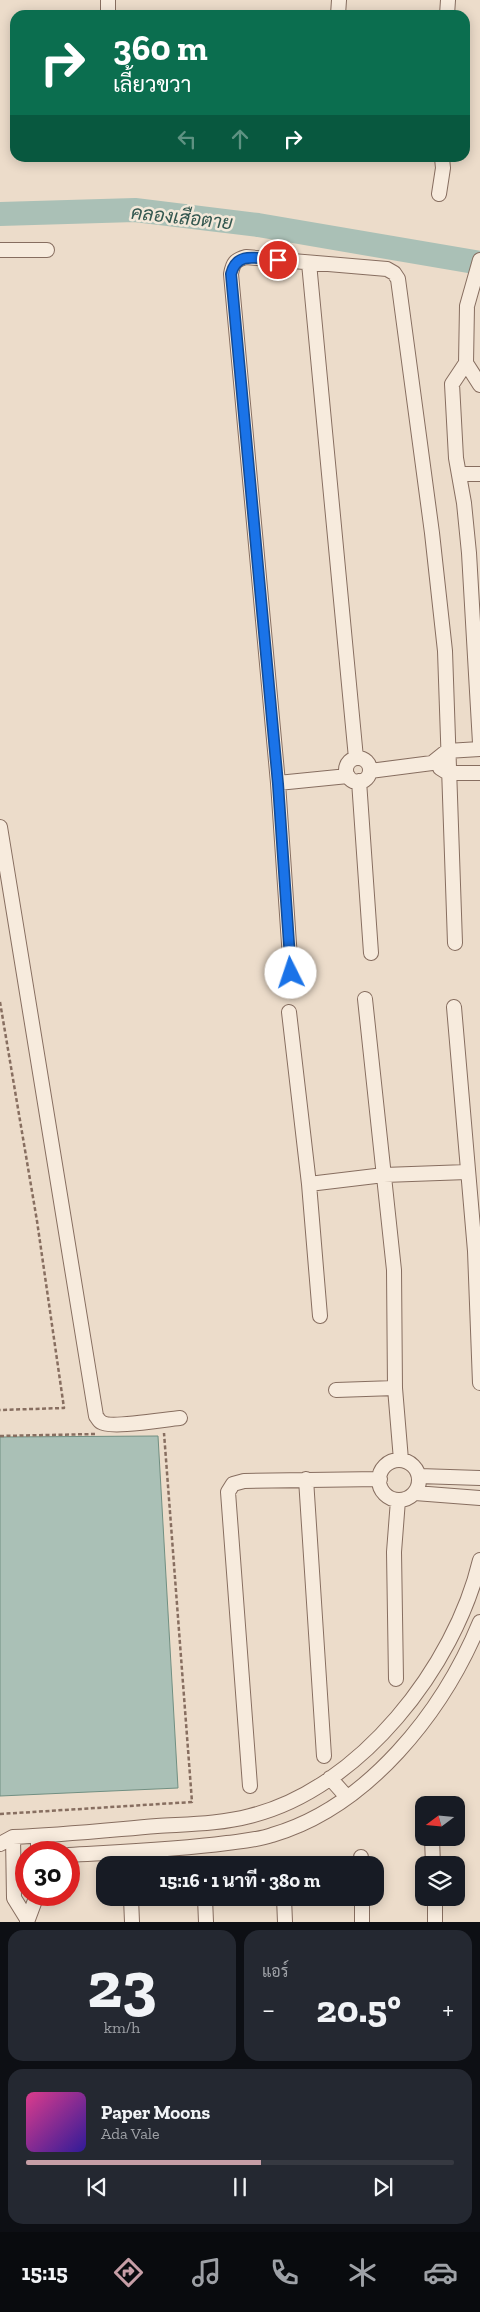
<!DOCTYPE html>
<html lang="th">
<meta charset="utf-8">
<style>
:root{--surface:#171b24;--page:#242831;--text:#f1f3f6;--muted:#9ea1a6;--line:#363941;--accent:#c69ea6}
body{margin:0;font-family:"Zilla Slab",Sarabun,serif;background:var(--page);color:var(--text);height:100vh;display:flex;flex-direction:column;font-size:19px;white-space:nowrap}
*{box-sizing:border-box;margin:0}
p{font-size:16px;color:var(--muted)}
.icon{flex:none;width:28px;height:28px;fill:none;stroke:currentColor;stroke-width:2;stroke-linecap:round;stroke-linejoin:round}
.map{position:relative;height:1922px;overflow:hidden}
.details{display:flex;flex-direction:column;gap:8px;padding:8px;background:#0d0f14;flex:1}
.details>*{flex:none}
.top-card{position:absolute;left:10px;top:10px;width:460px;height:152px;border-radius:15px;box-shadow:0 2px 12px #0003;background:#0b6e4f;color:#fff;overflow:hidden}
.needle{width:32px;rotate:254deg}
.buttons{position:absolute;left:415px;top:1796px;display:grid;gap:10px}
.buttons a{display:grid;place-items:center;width:50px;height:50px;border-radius:10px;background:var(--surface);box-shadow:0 2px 12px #0003;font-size:25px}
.speed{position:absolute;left:15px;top:1841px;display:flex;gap:10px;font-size:25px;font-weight:700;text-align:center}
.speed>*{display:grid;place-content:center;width:65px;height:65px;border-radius:50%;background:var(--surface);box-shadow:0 2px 12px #0003;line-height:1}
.speed .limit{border:8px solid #d22;background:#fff;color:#111}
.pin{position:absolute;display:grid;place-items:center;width:42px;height:42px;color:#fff;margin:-21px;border:2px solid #fff;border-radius:50%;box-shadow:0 1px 5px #0007}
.me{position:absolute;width:55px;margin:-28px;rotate:356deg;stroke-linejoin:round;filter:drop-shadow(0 0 4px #0008)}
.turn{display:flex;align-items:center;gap:18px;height:105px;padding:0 20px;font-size:22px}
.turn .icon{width:65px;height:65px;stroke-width:2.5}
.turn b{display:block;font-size:35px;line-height:42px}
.lanes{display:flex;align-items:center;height:48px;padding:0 20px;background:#0003;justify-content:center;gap:25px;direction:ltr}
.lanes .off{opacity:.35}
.big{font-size:38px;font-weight:700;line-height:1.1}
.details .tile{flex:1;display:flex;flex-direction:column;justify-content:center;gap:8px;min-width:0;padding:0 18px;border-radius:15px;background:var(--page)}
.details .dial{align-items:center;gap:0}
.dial b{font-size:65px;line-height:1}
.song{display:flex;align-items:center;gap:15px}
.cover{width:60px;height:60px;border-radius:8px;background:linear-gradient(135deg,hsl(330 70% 55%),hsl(250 70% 35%))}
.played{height:5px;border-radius:2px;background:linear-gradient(90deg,var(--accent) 55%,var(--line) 55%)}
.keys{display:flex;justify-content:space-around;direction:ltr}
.heat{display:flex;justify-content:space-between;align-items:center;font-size:28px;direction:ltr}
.details .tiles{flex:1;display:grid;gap:8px;grid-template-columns:1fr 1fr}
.tile:last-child{grid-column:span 2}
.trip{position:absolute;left:96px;top:1856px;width:288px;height:50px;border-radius:15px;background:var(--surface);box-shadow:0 2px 12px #0003;font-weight:700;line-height:50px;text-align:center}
.dock{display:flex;height:80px;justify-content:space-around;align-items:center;background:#090b0e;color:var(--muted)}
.dock .icon{width:35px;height:35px}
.dock .selected{color:var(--accent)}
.dock b{font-size:22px;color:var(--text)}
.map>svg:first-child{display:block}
.water{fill:#aac0b6;stroke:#718f82}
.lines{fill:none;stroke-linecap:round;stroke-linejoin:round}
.river{stroke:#aac0b6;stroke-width:24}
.minor-casing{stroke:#876e60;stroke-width:16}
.path{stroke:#876e60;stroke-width:2.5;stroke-dasharray:4 2.5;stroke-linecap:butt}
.minor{stroke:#f7ebdd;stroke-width:14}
.route-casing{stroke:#114b97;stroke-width:12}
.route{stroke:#1a73e8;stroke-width:9}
.labels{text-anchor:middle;stroke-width:5;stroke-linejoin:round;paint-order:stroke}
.water-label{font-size:19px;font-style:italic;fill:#33574f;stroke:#f3e8d9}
</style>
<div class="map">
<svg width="480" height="1922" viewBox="0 0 480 1922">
<rect width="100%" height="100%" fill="#ecdcca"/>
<path class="water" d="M 158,1436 L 178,1788 L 0,1796 L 0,1437 Z"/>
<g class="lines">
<path class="river" d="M 0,214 L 135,210 L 258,225 L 480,263"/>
<g class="minor-casing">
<path id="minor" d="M 108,15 L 108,0
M 338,15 L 339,0
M 447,15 L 448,0
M 439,194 L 443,168 L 442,158
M 0,250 L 47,250
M 480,260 L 467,306 L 466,363 L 452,384 L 456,458 L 464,503 L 469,553 L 480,743
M 309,263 L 356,758
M 466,363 L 480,385
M 459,474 L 480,474
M346 770a12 12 0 1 1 24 0a12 12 0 1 1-24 0Z
M 440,768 L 448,773 L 480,773
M 370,771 L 432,763 L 447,751 L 480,749
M 359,781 L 371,953
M 278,783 L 348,776
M 0,827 L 96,1416 C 97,1417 99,1421 101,1422 C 110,1429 166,1419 180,1418
M 291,973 L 278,783 L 231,274 C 233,263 235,260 246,257 L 387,269 L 394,273 L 398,279 L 432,533 L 445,651 L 455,943
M 365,999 L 394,1270 L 395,1388 L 401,1460
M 454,1007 L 475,1251 L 480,1383
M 289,1012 L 309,1184 L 320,1316
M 309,1184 L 384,1175 L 467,1172
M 336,1390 L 395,1388
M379 1480a20 20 0 1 1 40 0a20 20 0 1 1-40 0Z
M 419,1476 L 480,1478
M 306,1479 L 324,1756
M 415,1493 L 480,1498
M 396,1679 L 394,1552 L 398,1500
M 330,1778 L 346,1796
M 250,1786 L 228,1492 L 233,1484 L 244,1481 L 380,1479
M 38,1836 L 38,1852
M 13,1837 L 14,1898 L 27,1919
M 432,1838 L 433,1865
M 0,1844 L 13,1837 C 61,1835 109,1830 157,1826 C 188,1824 220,1824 250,1816 C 360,1789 455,1666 480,1560
M 69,1855 C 122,1852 175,1850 227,1843 C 242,1841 258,1840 272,1835 C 368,1807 443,1712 480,1622
M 361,1857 L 361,1865
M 131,1898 L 132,1922
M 205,1898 L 206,1922
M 284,1898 L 285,1922
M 362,1898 L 362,1922
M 435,1898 L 435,1922
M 27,1922 L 37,1895"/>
</g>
<path class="path" d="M 0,1002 L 37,1221 L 64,1408 L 0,1410
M 0,1436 L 95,1434
M 0,1814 L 192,1802 L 164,1433"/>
<use href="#minor" class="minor"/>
</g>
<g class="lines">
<g class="route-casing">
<path id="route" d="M 278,260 C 258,259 237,250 231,274 L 278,784 L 291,973"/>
</g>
<use href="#route" class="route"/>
</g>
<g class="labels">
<g class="water-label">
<text transform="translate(182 217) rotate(6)" y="7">คลองเสือตาย</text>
</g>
</g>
</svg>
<div class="buttons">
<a><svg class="needle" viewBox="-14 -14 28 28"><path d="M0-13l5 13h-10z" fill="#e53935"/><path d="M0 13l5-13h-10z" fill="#9ea1a6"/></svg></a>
<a><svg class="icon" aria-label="layers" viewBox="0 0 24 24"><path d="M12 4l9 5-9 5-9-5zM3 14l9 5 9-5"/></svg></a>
</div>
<div class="speed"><div class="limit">30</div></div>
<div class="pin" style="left:278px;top:260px;background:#d93025"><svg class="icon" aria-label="arrive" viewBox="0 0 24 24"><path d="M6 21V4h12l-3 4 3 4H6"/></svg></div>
<svg class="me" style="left:291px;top:973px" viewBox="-20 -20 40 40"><circle r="19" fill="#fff"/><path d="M0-13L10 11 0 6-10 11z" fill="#1a73e8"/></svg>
<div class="trip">15:16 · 1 นาที · 380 m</div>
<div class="top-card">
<div class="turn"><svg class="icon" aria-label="right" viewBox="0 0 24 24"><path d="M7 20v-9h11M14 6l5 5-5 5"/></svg><div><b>360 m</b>เลี้ยวขวา</div></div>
<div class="lanes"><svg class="icon off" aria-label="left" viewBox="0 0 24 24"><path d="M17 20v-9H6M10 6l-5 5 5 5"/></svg><svg class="icon off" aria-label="ahead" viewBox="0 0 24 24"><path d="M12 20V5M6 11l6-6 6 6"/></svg><svg class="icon" aria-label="right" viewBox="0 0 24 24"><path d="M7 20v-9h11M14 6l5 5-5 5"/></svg></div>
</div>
</div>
<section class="details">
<div class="tiles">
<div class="tile dial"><b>23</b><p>km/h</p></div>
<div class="tile"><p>แอร์</p>
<div class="heat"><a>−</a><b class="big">20.5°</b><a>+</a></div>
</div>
<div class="tile">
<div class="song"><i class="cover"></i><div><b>Paper Moons</b><p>Ada Vale</p></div></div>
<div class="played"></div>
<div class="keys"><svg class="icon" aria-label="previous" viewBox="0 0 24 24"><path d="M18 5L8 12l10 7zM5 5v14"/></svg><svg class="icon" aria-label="pause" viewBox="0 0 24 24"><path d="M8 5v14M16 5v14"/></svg><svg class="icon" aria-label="next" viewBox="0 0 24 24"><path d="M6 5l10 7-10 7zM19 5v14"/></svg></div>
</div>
</div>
</section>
<nav class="dock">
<b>15:15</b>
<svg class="icon selected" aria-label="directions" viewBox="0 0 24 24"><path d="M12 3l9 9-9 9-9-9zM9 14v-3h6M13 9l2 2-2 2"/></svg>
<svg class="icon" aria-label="music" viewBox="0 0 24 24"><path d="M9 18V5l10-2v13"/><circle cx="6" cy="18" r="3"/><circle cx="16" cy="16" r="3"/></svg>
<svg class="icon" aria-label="phone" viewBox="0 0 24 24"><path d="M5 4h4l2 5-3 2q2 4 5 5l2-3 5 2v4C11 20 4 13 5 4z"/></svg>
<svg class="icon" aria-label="climate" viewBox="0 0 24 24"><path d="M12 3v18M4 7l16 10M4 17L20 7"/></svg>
<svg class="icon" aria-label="car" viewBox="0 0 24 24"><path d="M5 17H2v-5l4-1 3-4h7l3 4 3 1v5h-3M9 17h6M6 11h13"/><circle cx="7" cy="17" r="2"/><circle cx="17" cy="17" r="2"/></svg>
</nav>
